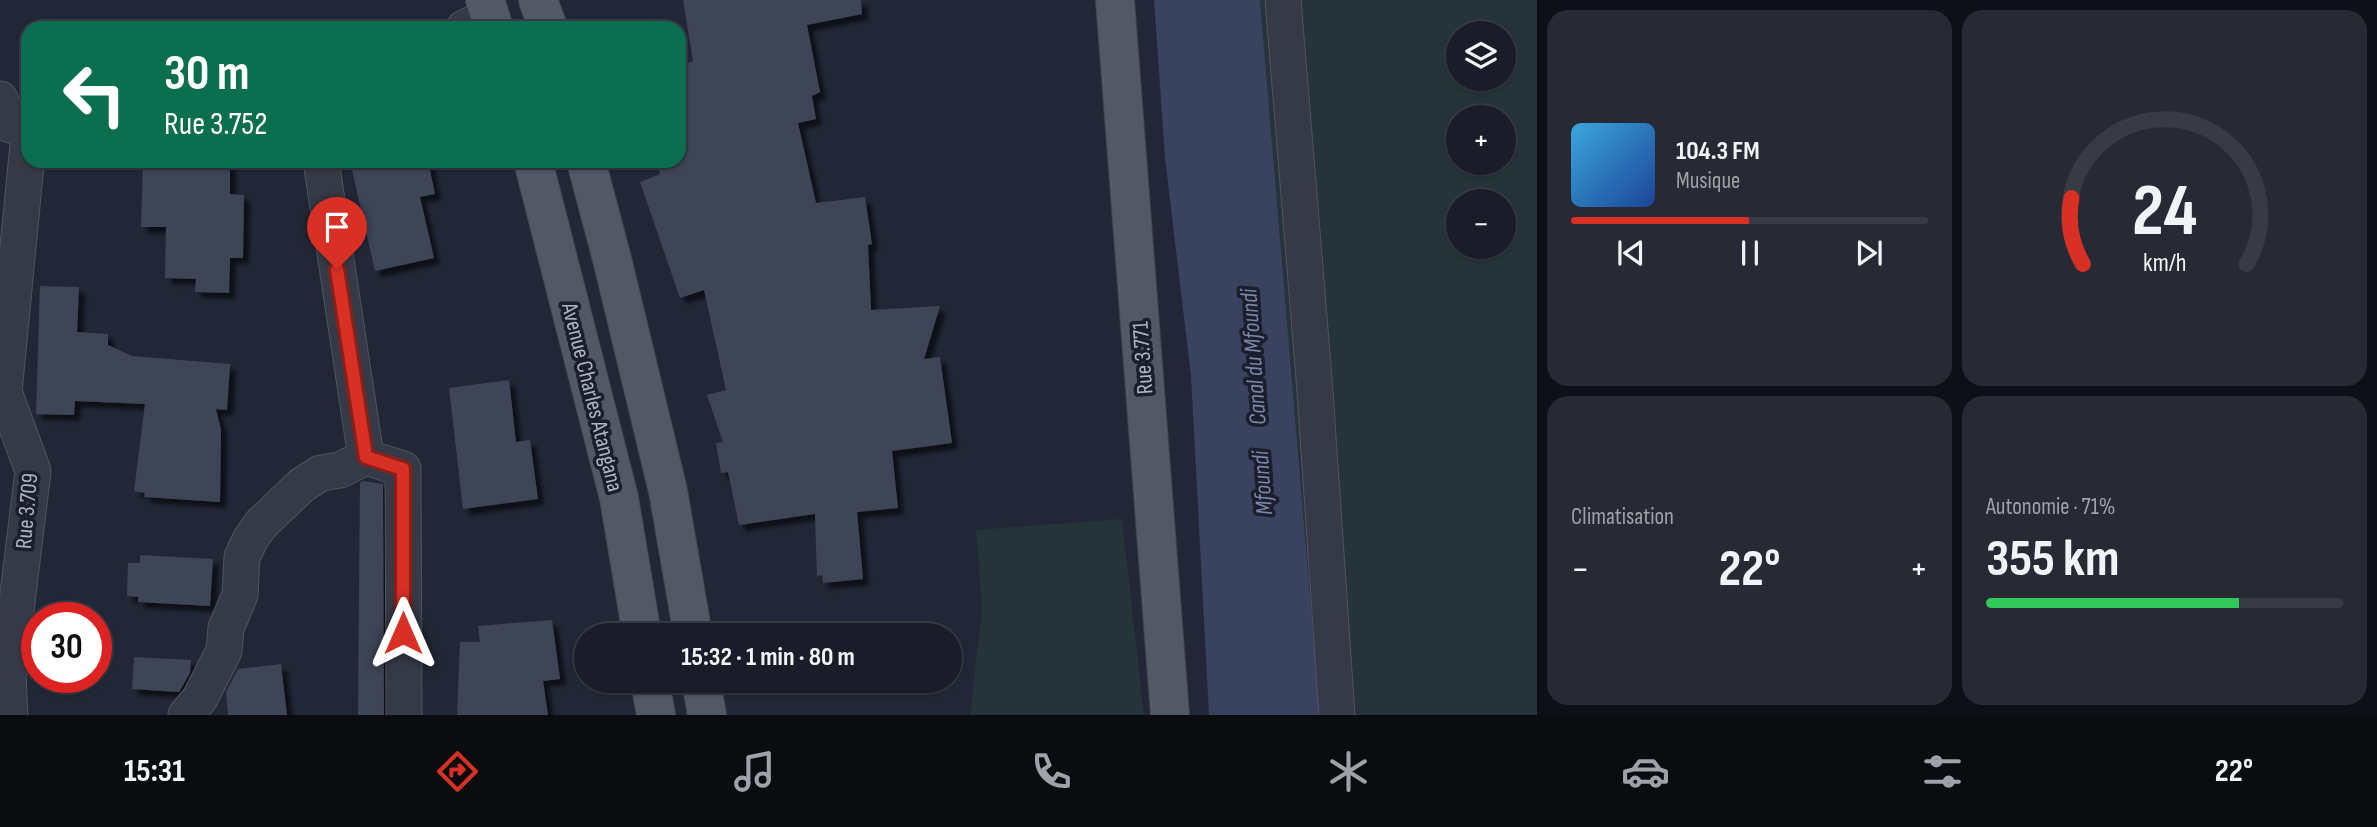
<!DOCTYPE html>
<html lang="fr">
<meta charset="utf-8">
<style>
:root{--surface:#1a1d29;--page:#272a35;--text:#f1f3f6;--muted:#9fa2a8;--line:#383b46;--accent:#d93025}
body{margin:0;font-family:"Sofia Sans Condensed",sans-serif;background:var(--page);color:var(--text);height:100vh;display:flex;flex-direction:column;font-size:26px;white-space:nowrap}
*{box-sizing:border-box;margin:0}
p{font-size:23px;color:var(--muted)}
.icon{flex:none;width:38px;height:38px;fill:none;stroke:currentColor;stroke-width:2;stroke-linecap:round;stroke-linejoin:round}
.map{position:relative;flex:1;overflow:hidden}
.sheet{display:flex;flex-direction:column;gap:10px;padding:10px;background:#0e1017;width:840px}
.sheet>*{flex:none}
.top-card{position:absolute;left:21px;top:21px;width:665px;height:147px;border-radius:21px;box-shadow:0 2px 5px #0004,0 0 0 2px var(--line);background:#0b6e4f;color:#fff;overflow:hidden}
.controls{position:absolute;left:1446px;top:21px;display:grid;gap:14px}
.controls a{display:grid;place-items:center;width:70px;height:70px;border-radius:50%;background:var(--surface);box-shadow:0 2px 5px #0004,0 0 0 2px var(--line);font-size:35px}
.speed{position:absolute;left:21px;top:602px;display:flex;gap:14px;font-size:35px;font-weight:700;text-align:center}
.speed>*{display:grid;place-content:center;width:91px;height:91px;border-radius:50%;background:var(--surface);box-shadow:0 2px 5px #0004,0 0 0 2px var(--line);line-height:1}
.speed .limit{border:10px solid #d22;background:#fff;color:#111}
.pin{position:absolute;display:grid;place-items:center;width:60px;height:60px;color:#fff;margin:-72px -30px;border-radius:50% 50% 50% 0;rotate:-45deg;box-shadow:0 0 7px #0007}
.pin .icon{rotate:45deg}
.me{position:absolute;width:77px;margin:-38px;rotate:0deg;stroke-linejoin:round;filter:drop-shadow(0 0 5px #0008)}
.turn{display:flex;align-items:center;gap:24px;height:147px;padding:0 28px;font-size:32px}
.turn .icon{width:91px;height:91px;stroke-width:2.5}
.turn b{display:block;font-size:49px;line-height:60px}
.big{font-size:52px;font-weight:700;line-height:1.1}
.sheet .card{flex:1;display:flex;flex-direction:column;justify-content:center;gap:10px;min-width:0;padding:0 24px;border-radius:21px;background:var(--page)}
.sheet .dial{align-items:center;gap:0}
.dial svg{height:182px;overflow:visible;fill:none;stroke:var(--line);stroke-width:7;stroke-linecap:round;text-anchor:middle}
.dial text{fill:var(--text);stroke:none}
.song{display:flex;align-items:center;gap:21px}
.cover{width:84px;height:84px;border-radius:10px;background:linear-gradient(135deg,hsl(200 70% 55%),hsl(220 70% 35%))}
.played{height:7px;border-radius:4px;background:linear-gradient(90deg,var(--accent) 50%,var(--line) 50%)}
.keys{display:flex;justify-content:space-around;direction:ltr}
.heat{display:flex;justify-content:space-between;align-items:center;font-size:38px;direction:ltr}
.charge{height:10px;border-radius:5px;background:linear-gradient(90deg,#34c759 71%,var(--line) 0)}
.sheet .tiles{flex:1;display:grid;gap:10px;grid-template-columns:repeat(2,1fr)}
.trip{position:absolute;left:574px;top:623px;width:388px;height:70px;border-radius:35px;background:var(--surface);box-shadow:0 2px 5px #0004,0 0 0 2px var(--line);font-weight:700;line-height:70px;text-align:center}
.menu{display:flex;height:112px;justify-content:space-around;align-items:center;background:#0a0c10;color:var(--muted)}
.menu .icon{width:49px;height:49px}
.menu .selected{color:var(--accent)}
.menu b{font-size:32px;color:var(--text)}
main{display:flex;flex:1;min-height:0}
.map>svg:first-child{display:block}
.green{fill:#253439;fill-rule:evenodd}
.water{fill:#39425f}
.building{fill:#3e4557;filter:url(#shadow)}
.lines{fill:none;stroke-linecap:round;stroke-linejoin:round}
.minor-casing{stroke:#505462;stroke-width:37}
.major-casing{stroke:#3f4351;stroke-width:40}
.minor{stroke:#363a47;stroke-width:35}
.major{stroke:#535867;stroke-width:38}
.route-casing{stroke:#8d1f18;stroke-width:18}
.route{stroke:#d93025;stroke-width:12}
.labels{text-anchor:middle;stroke-width:7;stroke-linejoin:round;paint-order:stroke}
.street-label{font-size:23px;fill:#b0b4c4;stroke:#1b1f2c}
.water-label{font-size:24px;font-style:italic;fill:#7a86aa;stroke:#1b1f2c}
</style>
<main>
<div class="map">
<svg width="1537" height="715" viewBox="0 0 1537 715">
<defs>
<filter id="shadow"><feDropShadow dx="6" dy="6" stdDeviation="2" flood-color="#0009"/></filter>
</defs>
<rect width="100%" height="100%" fill="#222737"/>
<path class="green" d="M 1260,0 L 1537,0 L 1537,715 L 1320,715 ZM 1458,33 L 1503,33 L 1503,79 L 1458,79 ZM 1458,117 L 1503,117 L 1503,163 L 1458,163 ZM 1458,201 L 1503,201 L 1503,247 L 1458,247 Z
M 1122,519 L 1144,715 L 970,715 L 982,609 L 976,530 Z"/>
<path class="water" d="M 1154,0 L 1260,0 L 1320,715 L 1209,715 L 1191,376 L 1165,158 Z"/>
<path class="building" d="M 683,0 L 861,0 L 862,14 L 807,25 L 820,92 L 812,96 L 816,119 L 798,123 L 816,203 L 865,197 L 872,244 L 868,245 L 871,310 L 940,306 L 924,359 L 940,357 L 952,443 L 892,451 L 898,508 L 857,512 L 863,579 L 823,583 L 822,575 L 817,576 L 815,514 L 739,525 L 728,472 L 721,473 L 716,443 L 723,442 L 707,395 L 726,390 L 704,290 L 680,298 L 640,182 L 660,174 L 656,161 L 679,161 L 679,66 L 693,61 Z
M 143,161 L 230,161 L 230,194 L 244,195 L 243,258 L 230,258 L 229,293 L 195,292 L 196,279 L 165,278 L 166,227 L 141,227 Z
M 350,161 L 428,161 L 435,194 L 420,197 L 434,258 L 375,271 Z
M 40,286 L 79,287 L 77,332 L 108,334 L 108,345 L 132,356 L 230,364 L 227,410 L 216,409 L 221,430 L 220,502 L 144,497 L 145,493 L 134,491 L 145,404 L 75,401 L 74,415 L 36,414 Z
M 509,380 L 516,442 L 530,440 L 538,499 L 463,509 L 449,388 Z
M 363,481 L 383,484 L 384,715 L 358,715 L 360,483 Z
M 140,555 L 213,559 L 210,606 L 138,602 L 138,597 L 127,596 L 128,563 L 140,563 Z
M 552,620 L 560,679 L 543,681 L 548,715 L 457,715 L 460,642 L 480,642 L 478,626 Z
M 134,657 L 191,660 L 190,673 L 179,692 L 132,689 Z
M 281,664 L 287,715 L 228,715 L 226,692 L 238,669 Z"/>
<g class="lines">
<g class="minor-casing">
<path id="minor" d="M 1283,0 L 1314,378 L 1337,715
M 464,28 L 490,16
M 0,99 L 10,125 L 28,121
M 321,161 L 366,457 L 403,469 L 404,715
M 10,715 L 8,676 L 33,471 L 4,392 L 28,144
M 186,715 L 200,698 L 224,651 L 226,628 L 240,595 L 242,557 L 250,540 L 261,524 L 302,485 L 321,473 L 340,470 L 366,457"/>
</g>
<g class="major-casing">
<path id="major" d="M 485,0 L 494,28
M 538,0 L 548,28
M 1115,0 L 1170,715
M 533,161 L 619,498 L 642,635
M 586,161 L 612,259 L 668,491 L 693,635
M 650,681 L 656,715
M 701,681 L 707,715"/>
</g>
<use href="#minor" class="minor"/>
<use href="#major" class="major"/>
</g>
<g class="lines">
<g class="route-casing">
<path id="route" d="M 337,269 L 366,457 L 403,469 L 403,633"/>
</g>
<use href="#route" class="route"/>
</g>
<g class="labels">
<g class="street-label">
<text transform="translate(1142 358) rotate(-94)" y="8">Rue 3.771</text>
<text transform="translate(593 397) rotate(76)" y="8">Avenue Charles Atangana</text>
<text transform="translate(26 511) rotate(-85)" y="8">Rue 3.709</text>
</g>
<g class="water-label">
<text transform="translate(1253 357) rotate(-94)" y="8">Canal du Mfoundi</text>
<text transform="translate(1262 483) rotate(-94)" y="8">Mfoundi</text>
</g>
</g>
</svg>
<div class="controls">
<a><svg class="icon" aria-label="layers" viewBox="0 0 24 24"><path d="M12 4l9 5-9 5-9-5zM3 14l9 5 9-5"/></svg></a>
<a>+</a>
<a>−</a>
</div>
<div class="speed"><div class="limit">30</div></div>
<div class="pin" style="left:337px;top:269px;background:#d93025"><svg class="icon" aria-label="arrive" viewBox="0 0 24 24"><path d="M6 21V4h12l-3 4 3 4H6"/></svg></div>
<svg class="me" style="left:403px;top:633px" viewBox="-20 -20 40 40"><path d="M0-17L14 15 0 8-14 15z" fill="#d93025" stroke="#fff" stroke-width="4"/></svg>
<div class="trip">15:32 · 1 min · 80 m</div>
<div class="top-card">
<div class="turn"><svg class="icon" aria-label="left" viewBox="0 0 24 24"><path d="M17 20v-9H6M10 6l-5 5 5 5"/></svg><div><b>30 m</b>Rue 3.752</div></div>
</div>
</div>
<section class="sheet">
<div class="tiles">
<div class="card">
<div class="song"><i class="cover"></i><div><b>104.3 FM</b><p>Musique</p></div></div>
<div class="played"></div>
<div class="keys"><svg class="icon" aria-label="previous" viewBox="0 0 24 24"><path d="M18 5L8 12l10 7zM5 5v14"/></svg><svg class="icon" aria-label="pause" viewBox="0 0 24 24"><path d="M8 5v14M16 5v14"/></svg><svg class="icon" aria-label="next" viewBox="0 0 24 24"><path d="M6 5l10 7-10 7zM19 5v14"/></svg></div>
</div>
<div class="card dial"><svg viewBox="0 0 100 80">
<path d="M14 69A42 42 0 1 1 86 69"/>
<path d="M14 69A42 42 0 0 1 9 40" stroke="#d93025"/>
<text x="50" y="56" font-size="32" font-weight="700">24</text>
<text x="50" y="72" font-size="11">km/h</text>
</svg></div>
<div class="card"><p>Climatisation</p>
<div class="heat"><a>−</a><b class="big">22°</b><a>+</a></div>
</div>
<div class="card"><p>Autonomie · 71%</p><b class="big">355 km</b><div class="charge"></div></div>
</div>
</section>
</main>
<nav class="menu">
<b>15:31</b>
<svg class="icon selected" aria-label="directions" viewBox="0 0 24 24"><path d="M12 3l9 9-9 9-9-9zM9 14v-3h6M13 9l2 2-2 2"/></svg>
<svg class="icon" aria-label="music" viewBox="0 0 24 24"><path d="M9 18V5l10-2v13"/><circle cx="6" cy="18" r="3"/><circle cx="16" cy="16" r="3"/></svg>
<svg class="icon" aria-label="phone" viewBox="0 0 24 24"><path d="M5 4h4l2 5-3 2q2 4 5 5l2-3 5 2v4C11 20 4 13 5 4z"/></svg>
<svg class="icon" aria-label="climate" viewBox="0 0 24 24"><path d="M12 3v18M4 7l16 10M4 17L20 7"/></svg>
<svg class="icon" aria-label="car" viewBox="0 0 24 24"><path d="M5 17H2v-5l4-1 3-4h7l3 4 3 1v5h-3M9 17h6M6 11h13"/><circle cx="7" cy="17" r="2"/><circle cx="17" cy="17" r="2"/></svg>
<svg class="icon" aria-label="filters" viewBox="0 0 24 24"><path d="M4 7h16M4 17h16"/><circle cx="9" cy="7" r="2"/><circle cx="15" cy="17" r="2"/></svg>
<b>22°</b>
</nav>
